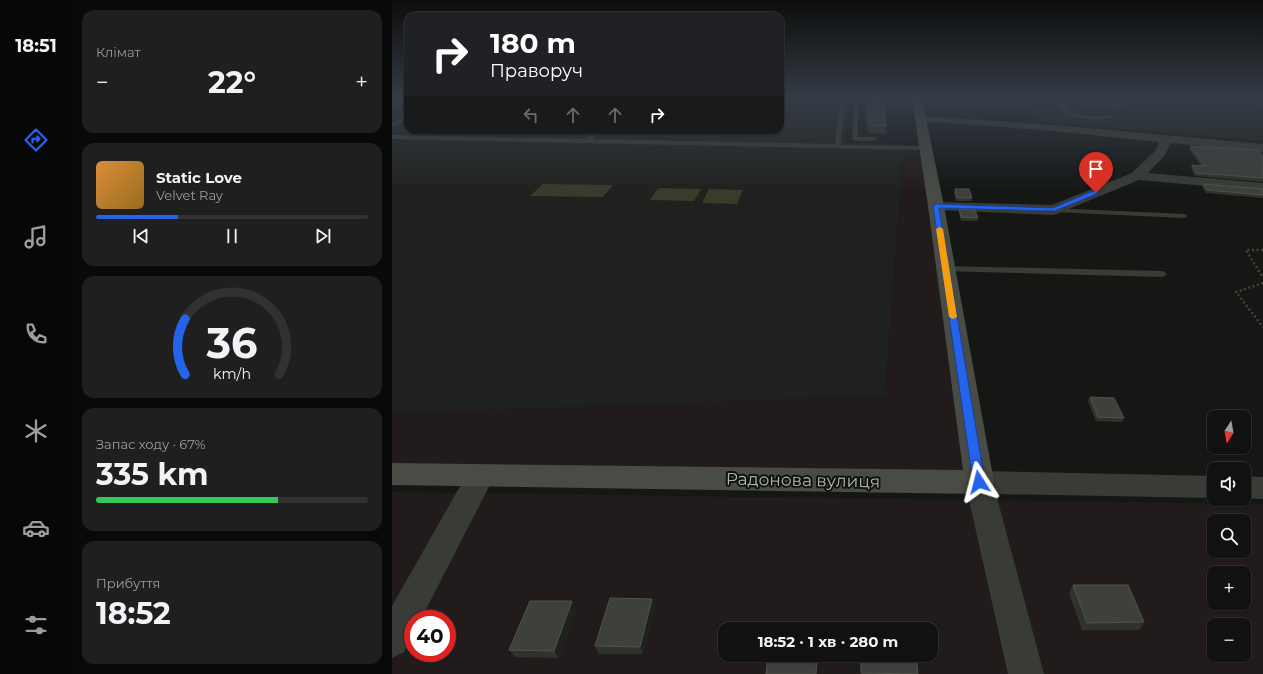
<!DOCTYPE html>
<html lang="uk">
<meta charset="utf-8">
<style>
:root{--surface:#101110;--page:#1e1f1e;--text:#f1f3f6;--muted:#9c9d9f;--line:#303130;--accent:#2563eb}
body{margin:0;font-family:Montserrat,sans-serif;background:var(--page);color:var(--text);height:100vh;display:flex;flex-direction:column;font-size:15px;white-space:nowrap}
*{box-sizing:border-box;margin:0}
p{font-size:13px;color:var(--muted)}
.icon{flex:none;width:22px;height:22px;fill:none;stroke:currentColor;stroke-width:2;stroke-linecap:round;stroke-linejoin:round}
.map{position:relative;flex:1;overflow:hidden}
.side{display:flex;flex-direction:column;gap:10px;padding:10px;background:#090909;width:320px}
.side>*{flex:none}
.hud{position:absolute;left:12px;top:12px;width:380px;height:122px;border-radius:12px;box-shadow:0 1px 3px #0004,0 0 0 1px var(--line);background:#202124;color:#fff;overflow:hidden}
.needle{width:26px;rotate:191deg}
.fabs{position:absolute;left:815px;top:410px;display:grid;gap:8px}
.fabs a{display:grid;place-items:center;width:44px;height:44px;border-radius:8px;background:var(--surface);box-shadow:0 1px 3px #0004,0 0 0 1px var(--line);font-size:20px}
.speed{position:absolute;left:12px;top:610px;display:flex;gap:8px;font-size:20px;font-weight:700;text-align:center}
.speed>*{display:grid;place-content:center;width:52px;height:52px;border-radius:50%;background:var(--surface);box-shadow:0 1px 3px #0004,0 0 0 1px var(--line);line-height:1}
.speed .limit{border:6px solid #d22;background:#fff;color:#111}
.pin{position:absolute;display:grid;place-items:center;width:34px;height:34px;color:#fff;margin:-41px -17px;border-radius:50% 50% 50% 0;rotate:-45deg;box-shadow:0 0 4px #0007}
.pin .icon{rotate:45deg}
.me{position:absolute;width:44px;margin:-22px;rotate:351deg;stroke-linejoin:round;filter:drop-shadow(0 0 3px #0008)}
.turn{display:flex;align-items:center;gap:14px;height:84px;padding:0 20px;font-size:18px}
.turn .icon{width:52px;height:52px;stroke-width:2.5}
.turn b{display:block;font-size:28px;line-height:34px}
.lanes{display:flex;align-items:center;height:38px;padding:0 20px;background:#0003;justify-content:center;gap:20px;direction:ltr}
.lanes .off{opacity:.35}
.big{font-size:30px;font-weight:700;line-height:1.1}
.side .widget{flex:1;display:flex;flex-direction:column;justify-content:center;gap:6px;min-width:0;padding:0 14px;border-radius:12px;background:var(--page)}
.side .dial{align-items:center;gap:0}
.dial svg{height:104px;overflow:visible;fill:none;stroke:var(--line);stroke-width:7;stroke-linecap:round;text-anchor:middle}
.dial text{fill:var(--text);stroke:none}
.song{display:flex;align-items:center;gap:12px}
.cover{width:48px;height:48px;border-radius:6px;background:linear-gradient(135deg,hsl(30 70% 55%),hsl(40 70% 35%))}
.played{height:4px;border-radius:2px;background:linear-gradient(90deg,var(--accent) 30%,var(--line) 30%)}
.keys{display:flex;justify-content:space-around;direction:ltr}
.heat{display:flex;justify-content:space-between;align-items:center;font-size:22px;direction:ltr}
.charge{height:6px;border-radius:3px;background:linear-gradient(90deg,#34c759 67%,var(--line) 0)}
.trip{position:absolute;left:326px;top:622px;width:220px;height:40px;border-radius:12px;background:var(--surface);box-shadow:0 1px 3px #0004,0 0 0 1px var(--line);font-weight:700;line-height:40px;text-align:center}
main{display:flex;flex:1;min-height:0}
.tabs{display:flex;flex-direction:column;width:72px;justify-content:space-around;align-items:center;background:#060706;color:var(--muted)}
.tabs .icon{width:28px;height:28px}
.tabs .current{color:var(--accent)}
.tabs b{font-size:18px;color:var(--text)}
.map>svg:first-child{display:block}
.built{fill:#1f211e}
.green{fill:#221b1c;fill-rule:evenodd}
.water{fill:#393b2b}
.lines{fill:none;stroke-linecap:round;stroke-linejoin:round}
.path{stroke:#40433c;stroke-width:2.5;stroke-dasharray:2 2.5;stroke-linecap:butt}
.lane{fill:#393c36;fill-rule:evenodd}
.street{fill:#393c36;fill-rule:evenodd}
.secondary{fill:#484c44;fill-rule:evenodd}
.wall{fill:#30322e}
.shaded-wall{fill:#1f211f}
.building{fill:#3e403b;stroke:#50534c}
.route{fill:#2563eb;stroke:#184099}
.slow{fill:#f59e0b}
.labels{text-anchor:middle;stroke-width:4;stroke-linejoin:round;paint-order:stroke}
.near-street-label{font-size:17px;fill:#b1b7a6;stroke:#101210}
</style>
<main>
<nav class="tabs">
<b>18:51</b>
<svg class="icon current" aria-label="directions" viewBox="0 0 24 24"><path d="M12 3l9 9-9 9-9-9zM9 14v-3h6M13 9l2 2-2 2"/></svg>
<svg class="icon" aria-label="music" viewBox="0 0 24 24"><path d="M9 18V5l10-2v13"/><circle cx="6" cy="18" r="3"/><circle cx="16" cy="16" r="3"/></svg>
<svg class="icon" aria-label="phone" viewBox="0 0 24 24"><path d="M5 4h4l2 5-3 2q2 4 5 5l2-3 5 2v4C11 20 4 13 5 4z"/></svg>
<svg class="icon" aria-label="climate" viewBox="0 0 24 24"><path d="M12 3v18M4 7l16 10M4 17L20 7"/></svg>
<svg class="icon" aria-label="car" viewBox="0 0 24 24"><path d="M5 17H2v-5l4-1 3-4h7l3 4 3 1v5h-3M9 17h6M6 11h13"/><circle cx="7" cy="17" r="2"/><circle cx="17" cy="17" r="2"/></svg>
<svg class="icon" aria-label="filters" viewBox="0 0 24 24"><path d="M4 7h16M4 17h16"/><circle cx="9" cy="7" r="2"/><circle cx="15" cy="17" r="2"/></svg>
</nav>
<section class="side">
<div class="widget"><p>Клімат</p>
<div class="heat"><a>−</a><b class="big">22°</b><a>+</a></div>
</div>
<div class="widget">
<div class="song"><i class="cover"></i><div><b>Static Love</b><p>Velvet Ray</p></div></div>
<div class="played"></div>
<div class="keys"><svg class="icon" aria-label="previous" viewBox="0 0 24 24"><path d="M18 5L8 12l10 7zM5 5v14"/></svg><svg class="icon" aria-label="pause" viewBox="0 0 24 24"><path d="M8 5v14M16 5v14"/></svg><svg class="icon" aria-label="next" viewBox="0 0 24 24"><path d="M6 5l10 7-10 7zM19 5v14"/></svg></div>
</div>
<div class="widget dial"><svg viewBox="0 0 100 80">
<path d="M14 69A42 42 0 1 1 86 69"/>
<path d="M14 69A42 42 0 0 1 14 26" stroke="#2563eb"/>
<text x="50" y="56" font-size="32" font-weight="700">36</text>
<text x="50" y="72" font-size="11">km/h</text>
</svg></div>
<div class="widget"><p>Запас ходу · 67%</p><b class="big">335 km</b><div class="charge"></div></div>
<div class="widget"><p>Прибуття</p><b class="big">18:52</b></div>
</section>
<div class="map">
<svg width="871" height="674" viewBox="0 0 871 674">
<rect width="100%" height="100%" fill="#151715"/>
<path class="built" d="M 388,99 L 455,99 L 453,142 L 512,144 L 493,396 L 0,414 L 0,107 L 16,107 L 16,130 L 388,130 Z
M 634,99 L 871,99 L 871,141 L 644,121 Z"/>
<path class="green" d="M 512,147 L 533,148 L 587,482 L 0,474 L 0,414 L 493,396 Z
M 0,492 L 871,504 L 871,674 L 0,674 ZM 822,521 L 852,521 L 852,551 L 822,551 ZM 822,573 L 852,573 L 852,603 L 822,603 ZM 21,619 L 55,619 L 55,653 L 21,653 ZM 822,625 L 852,625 L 852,655 L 822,655 ZM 333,629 L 539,629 L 539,655 L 333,655 Z"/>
<path class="water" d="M 151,184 L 221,185 L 211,197 L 138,196 Z
M 266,188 L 309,189 L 302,201 L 258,200 Z
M 317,189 L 351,190 L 345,204 L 310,203 Z"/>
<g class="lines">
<path class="path" d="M 871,250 L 854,250 L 871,278
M 871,283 L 844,292 L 871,327"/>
<path class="lane" d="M 448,99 L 452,99 L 449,145 L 533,146 L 536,148 L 533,150 L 0,139 L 0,135 L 194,139 L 203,130 L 209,130 L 200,139 L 443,144 Z
M 670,99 L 677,99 L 670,103 L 677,113 L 697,116 L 718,115 L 721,117 L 718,119 L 697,120 L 673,115 L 665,102 Z
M 855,99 L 861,99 L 871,103 L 871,106 Z
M 462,101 L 526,101 L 528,102 L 526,103 L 466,103 L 466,137 L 483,137 L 486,139 L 483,141 L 463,141 L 460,139 Z
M 16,102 L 16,104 L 0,106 L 0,104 Z
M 16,115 L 16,119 L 0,127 L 0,123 Z
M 659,208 L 792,214 L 796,216 L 792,218 L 662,212 L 658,210 Z
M 554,266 L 771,271 L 775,274 L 771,277 L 551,271 L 550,269 Z"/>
<path class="street" d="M 529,116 L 662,125 L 871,144 L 871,152 L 779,143 L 772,156 L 756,173 L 871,183 L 871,191 L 747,180 L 662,215 L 544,210 L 539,209 L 537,206 L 539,203 L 544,202 L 660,205 L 740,173 L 763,151 L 767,143 L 766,142 L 662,131 L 525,121 L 524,119 L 525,117 Z
M 89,464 L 99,467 L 103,475 L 29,619 L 21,619 L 21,635 L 12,652 L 0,658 L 0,606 L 79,467 Z
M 587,471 L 822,476 L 822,498 L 604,494 L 652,674 L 616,674 L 573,482 L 577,474 Z
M 852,476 L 871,477 L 871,499 L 852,498 Z"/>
<path class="secondary" d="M 520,99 L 530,99 L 552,206 L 602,482 L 597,490 L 587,494 L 0,485 L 0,463 L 571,470 L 536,206 Z"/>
</g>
<path class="wall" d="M 0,99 L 16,99 L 12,101 L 0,101 Z
M 474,99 L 491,99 L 494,126 L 494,134 L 476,133 Z
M 684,99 L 731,99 L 733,101 L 731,108 L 689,106 Z
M 798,146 L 871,156 L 871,182 L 803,176 L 799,168 L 800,165 L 809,166 L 797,149 Z
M 811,184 L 871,189 L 871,198 L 814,193 L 810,187 Z
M 563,189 L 580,198 L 579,201 L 564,201 L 562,192 Z
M 567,209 L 586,218 L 585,221 L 569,221 L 567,212 Z
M 698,397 L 732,418 L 730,422 L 704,421 L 696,401 Z
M 681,585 L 752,622 L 747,630 L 690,630 L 677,593 Z
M 260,599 L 263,606 L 251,654 L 207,654 L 203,646 Z
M 180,601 L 184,609 L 167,658 L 123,657 L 117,650 Z
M 468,655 L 524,655 L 526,674 L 469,674 Z"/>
<path class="shaded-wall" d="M 260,599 L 263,606 L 251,654 L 248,647 Z
M 180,601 L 184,609 L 167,658 L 162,651 Z"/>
<path class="building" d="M 475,99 L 491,99 L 494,126 L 476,126 Z
M 691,99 L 731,99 L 733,101 Z
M 798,146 L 866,150 L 871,156 L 871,178 L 804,173 L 800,165 L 813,166 Z
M 811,184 L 871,189 L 871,195 L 815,190 Z
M 563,189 L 577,189 L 580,198 L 565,198 Z
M 567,209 L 583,210 L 586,218 L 569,217 Z
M 698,397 L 722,398 L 732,418 L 706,417 Z
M 681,585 L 736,585 L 752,622 L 695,623 Z
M 218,598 L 260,599 L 248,647 L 203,646 Z
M 138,601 L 180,601 L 162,651 L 117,650 Z
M 468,622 L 521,623 L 521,629 L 468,629 Z
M 376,655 L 425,655 L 424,674 L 374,674 Z
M 469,655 L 524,655 L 526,674 L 469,673 Z"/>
<linearGradient id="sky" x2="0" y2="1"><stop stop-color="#0c0d0c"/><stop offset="0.51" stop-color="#353c46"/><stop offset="1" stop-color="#353c46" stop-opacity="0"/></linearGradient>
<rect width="871" height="193" fill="url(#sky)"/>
<path class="route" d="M 701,191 L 707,193 L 662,211 L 547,208 L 593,482 L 591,486 L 587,487 L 583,486 L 581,482 L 541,206 L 544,204 L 661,208 Z"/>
<path class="slow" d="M 548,227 L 551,229 L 565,317 L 561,319 L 557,317 L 544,229 Z"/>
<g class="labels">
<g class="near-street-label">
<text transform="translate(411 480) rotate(1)" y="6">Радонова вулиця</text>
</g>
</g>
</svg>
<div class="fabs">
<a><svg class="needle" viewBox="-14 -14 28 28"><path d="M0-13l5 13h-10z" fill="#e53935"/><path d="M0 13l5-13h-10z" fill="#9c9d9f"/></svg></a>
<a><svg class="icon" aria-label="sound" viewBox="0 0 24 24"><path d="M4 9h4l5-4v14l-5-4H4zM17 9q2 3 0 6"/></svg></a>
<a><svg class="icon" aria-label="search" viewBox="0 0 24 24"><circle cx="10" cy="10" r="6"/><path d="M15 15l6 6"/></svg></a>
<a>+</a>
<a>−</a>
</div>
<div class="speed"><div class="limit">40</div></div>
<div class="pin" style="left:704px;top:193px;background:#d93025"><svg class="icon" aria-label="arrive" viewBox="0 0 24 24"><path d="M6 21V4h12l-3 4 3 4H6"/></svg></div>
<svg class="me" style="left:587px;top:482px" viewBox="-20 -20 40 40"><path d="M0-17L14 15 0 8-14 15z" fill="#2563eb" stroke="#fff" stroke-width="4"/></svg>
<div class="trip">18:52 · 1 хв · 280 m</div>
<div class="hud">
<div class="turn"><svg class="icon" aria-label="right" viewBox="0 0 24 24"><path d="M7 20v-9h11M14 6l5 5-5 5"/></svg><div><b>180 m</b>Праворуч</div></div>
<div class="lanes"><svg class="icon off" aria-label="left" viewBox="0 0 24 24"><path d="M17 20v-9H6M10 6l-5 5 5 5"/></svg><svg class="icon off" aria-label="ahead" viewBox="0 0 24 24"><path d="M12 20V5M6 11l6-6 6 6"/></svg><svg class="icon off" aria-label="ahead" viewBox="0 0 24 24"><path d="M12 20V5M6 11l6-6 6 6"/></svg><svg class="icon" aria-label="right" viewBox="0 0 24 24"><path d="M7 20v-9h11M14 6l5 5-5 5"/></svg></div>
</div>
</div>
</main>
